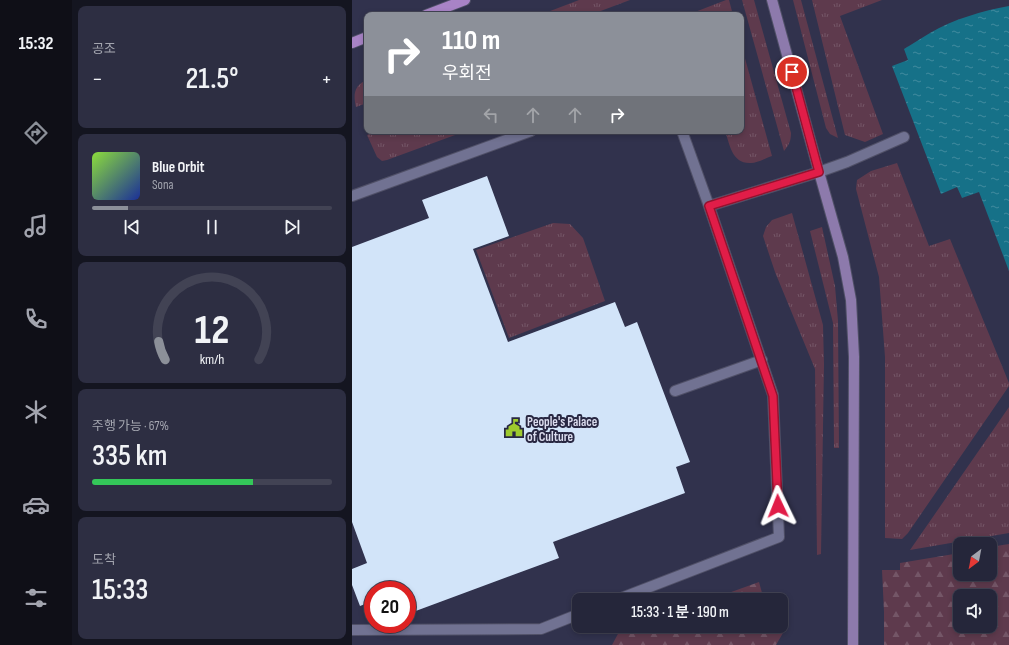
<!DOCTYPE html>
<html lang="ko">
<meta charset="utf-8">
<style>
:root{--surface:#25263a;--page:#2d2e42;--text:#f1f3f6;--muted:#a3a5af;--line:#424354;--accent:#8c9099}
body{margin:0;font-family:"Sofia Sans Condensed","Noto Sans KR",sans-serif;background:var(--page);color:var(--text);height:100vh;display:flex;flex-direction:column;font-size:15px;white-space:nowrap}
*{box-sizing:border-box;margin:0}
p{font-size:13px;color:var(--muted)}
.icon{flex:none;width:22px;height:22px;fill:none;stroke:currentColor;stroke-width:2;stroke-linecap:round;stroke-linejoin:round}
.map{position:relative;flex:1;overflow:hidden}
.panel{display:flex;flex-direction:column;gap:6px;padding:6px;background:#141520;width:280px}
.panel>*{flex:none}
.hud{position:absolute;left:12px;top:12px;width:380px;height:122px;border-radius:8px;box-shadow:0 2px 6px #0003,0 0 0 1px var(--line);background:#8c9099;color:#fff;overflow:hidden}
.needle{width:26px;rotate:212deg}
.controls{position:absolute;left:601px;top:537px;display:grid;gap:8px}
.controls a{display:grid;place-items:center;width:44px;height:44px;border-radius:8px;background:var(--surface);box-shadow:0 2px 6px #0003,0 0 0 1px var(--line);font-size:20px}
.speed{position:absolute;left:12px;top:581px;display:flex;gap:8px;font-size:20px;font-weight:700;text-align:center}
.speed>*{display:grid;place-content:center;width:52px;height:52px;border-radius:50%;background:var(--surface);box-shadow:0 2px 6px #0003,0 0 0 1px var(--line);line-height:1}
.speed .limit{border:6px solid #d22;background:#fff;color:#111}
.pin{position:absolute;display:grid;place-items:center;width:34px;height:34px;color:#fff;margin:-17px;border:2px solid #fff;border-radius:50%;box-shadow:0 1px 4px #0007}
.me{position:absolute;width:44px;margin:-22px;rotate:358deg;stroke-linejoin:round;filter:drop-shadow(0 0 3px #0008)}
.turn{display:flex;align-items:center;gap:14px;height:84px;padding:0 12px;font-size:18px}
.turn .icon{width:52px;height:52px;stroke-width:2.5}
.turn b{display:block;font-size:28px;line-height:34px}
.lanes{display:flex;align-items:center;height:38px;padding:0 12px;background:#0003;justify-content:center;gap:20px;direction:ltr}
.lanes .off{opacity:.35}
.big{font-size:30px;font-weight:600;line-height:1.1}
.panel .tile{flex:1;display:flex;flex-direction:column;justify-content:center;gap:6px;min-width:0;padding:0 14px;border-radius:8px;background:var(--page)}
.panel .dial{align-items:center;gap:0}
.dial svg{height:104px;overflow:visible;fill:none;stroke:var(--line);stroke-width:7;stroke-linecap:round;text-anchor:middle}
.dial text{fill:var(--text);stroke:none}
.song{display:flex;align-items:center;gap:12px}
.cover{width:48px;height:48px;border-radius:6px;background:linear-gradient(135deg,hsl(90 70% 55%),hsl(230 70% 35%))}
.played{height:4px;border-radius:2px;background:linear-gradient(90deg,var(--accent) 15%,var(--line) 15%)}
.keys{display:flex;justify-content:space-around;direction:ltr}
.heat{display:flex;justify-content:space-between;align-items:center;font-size:22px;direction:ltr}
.charge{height:6px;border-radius:3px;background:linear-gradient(90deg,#34c759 67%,var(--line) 0)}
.trip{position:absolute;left:220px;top:593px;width:216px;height:40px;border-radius:8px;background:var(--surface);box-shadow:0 2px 6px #0003,0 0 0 1px var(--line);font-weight:600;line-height:40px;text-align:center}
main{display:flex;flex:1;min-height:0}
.dock{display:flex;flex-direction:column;width:72px;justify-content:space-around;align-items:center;background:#0f0f17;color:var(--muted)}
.dock .icon{width:28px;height:28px}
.dock .active{color:var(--accent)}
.dock b{font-size:18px;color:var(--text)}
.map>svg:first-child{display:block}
.grass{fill:url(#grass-tufts)}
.forest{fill:url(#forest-firs);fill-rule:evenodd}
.water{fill:url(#water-ripples)}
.building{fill:#d2e4f9}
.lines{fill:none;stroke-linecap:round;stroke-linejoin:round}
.lane-casing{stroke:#505067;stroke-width:12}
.secondary-casing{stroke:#505067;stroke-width:12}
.primary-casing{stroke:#505067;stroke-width:12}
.lane{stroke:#717292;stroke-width:10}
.secondary{stroke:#8d7aac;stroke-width:10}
.primary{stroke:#a883c6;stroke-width:10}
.route-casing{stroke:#92132f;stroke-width:10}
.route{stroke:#e11d48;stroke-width:7}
.labels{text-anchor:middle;stroke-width:4;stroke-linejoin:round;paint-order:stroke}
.poi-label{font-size:13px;font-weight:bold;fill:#dbdcee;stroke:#282742;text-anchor:start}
</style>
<main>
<nav class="dock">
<b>15:32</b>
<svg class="icon active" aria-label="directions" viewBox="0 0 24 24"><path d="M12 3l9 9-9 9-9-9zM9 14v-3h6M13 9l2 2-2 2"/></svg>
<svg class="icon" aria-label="music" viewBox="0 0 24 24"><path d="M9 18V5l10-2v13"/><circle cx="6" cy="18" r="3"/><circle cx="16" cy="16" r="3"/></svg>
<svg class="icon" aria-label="phone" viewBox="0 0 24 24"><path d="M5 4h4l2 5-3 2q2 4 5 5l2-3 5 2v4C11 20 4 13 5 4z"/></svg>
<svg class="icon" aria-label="climate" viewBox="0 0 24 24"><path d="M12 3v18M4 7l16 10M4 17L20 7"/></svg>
<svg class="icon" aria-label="car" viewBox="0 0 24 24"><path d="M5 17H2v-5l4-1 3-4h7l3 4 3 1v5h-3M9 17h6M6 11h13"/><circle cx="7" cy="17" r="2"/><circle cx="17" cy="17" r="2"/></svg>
<svg class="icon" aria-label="filters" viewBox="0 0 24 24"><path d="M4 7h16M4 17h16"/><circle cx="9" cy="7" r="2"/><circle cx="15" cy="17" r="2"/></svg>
</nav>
<section class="panel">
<div class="tile"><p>공조</p>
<div class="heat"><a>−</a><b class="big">21.5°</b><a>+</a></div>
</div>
<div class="tile">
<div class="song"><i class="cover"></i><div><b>Blue Orbit</b><p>Sona</p></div></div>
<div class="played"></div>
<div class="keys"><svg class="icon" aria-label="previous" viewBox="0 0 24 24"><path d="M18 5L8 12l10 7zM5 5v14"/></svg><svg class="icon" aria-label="pause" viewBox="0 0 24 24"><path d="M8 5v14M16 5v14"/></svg><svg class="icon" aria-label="next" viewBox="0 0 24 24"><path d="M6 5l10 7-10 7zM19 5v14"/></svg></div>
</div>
<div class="tile dial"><svg viewBox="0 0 100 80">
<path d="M14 69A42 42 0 1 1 86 69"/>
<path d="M14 69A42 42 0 0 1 9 55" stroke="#8c9099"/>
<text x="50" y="56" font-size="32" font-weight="700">12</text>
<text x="50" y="72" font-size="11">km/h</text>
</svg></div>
<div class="tile"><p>주행 가능 · 67%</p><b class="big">335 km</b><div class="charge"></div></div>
<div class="tile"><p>도착</p><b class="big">15:33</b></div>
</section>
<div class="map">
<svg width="657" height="645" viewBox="0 0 657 645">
<defs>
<pattern id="grass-tufts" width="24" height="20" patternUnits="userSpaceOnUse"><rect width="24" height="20" fill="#5e3a4d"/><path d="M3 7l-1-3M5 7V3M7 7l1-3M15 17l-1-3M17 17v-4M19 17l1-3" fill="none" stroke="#745667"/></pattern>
<pattern id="forest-firs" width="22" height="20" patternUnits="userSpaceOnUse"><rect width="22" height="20" fill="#5e3a4d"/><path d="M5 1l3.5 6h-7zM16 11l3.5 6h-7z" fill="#745667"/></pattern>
<pattern id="water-ripples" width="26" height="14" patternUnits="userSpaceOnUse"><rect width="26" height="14" fill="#167188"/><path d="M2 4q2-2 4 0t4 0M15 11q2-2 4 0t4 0" fill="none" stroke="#428b9f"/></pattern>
</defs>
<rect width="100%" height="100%" fill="#31324d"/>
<path class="grass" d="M 227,0 L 278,0 L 238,15 L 194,15 L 193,13 Z
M 374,0 L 377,0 L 381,15 L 343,15 L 343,12 Z
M 390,0 L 402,0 L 439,133 C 439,141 437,145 432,151 Z
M 441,0 L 449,0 L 486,138 L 478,134 L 474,128 Z
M 460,0 L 530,0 L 488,16 L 531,134 L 513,142 L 493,135 Z
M 389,44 L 420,156 C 414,158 405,163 399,163 C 380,164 378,145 373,131 L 389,131 Z
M 15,80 L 15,103 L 4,107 C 1,95 2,85 15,80 Z
M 26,131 L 114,131 L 35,160 L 30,161 L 25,157 L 15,135 Z
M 545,163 L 577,246 L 598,239 L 657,383 L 657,386 L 556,533 L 550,539 L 533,538 L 533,357 L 527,277 L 504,189 L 505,180 L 519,171 Z
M 440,213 L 471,325 L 472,364 L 469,554 L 465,555 L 463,369 L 423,272 L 411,236 L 414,227 L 420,220 Z
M 201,223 L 218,224 L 231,238 L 253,301 L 157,338 L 124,250 Z
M 470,227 L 483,286 L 486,321 L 487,448 L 482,448 L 481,323 L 458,231 Z
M 657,407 L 657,533 L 558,550 Z"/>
<path class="forest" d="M 657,544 L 657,645 L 532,645 L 532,612 L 530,570 L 548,570 L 548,563 L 608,553 L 608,574 L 638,574 L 638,547 ZM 608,596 L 638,596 L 638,626 L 608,626 Z
M 407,582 L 412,600 L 357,600 Z
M 429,621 L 435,626 L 424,645 L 260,645 L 267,632 L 284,626 L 429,626 Z"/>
<path class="water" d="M 657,6 L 657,271 L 627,192 L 610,198 L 605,187 L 589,194 L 540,66 L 556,60 L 552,49 C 561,44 569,38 578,33 C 602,19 630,11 657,6 Z"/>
<path class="building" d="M 135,176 L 157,236 L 121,249 L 156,342 L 263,302 L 273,327 L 285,322 L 338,462 L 324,467 L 333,493 L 201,542 L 207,558 L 61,612 L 55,596 L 55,590 L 21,590 L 21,601 L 8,606 L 0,585 L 0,569 L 15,563 L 0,522 L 0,247 L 77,218 L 70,200 Z"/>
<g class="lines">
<g class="lane-casing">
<path id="lane" d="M 0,196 L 179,131
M 357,206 L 467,172 L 495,162 L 552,137
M 323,391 L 410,360
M 264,600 L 427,537 L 421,395 L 357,206 L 330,131
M 0,630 L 189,629 L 227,614"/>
</g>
<g class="secondary-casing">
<path id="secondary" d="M 420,0 L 467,172 L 491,257 L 499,300 L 502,357 L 501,645"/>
</g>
<g class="primary-casing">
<path id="primary" d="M 74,15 L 113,0
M 0,43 L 15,37"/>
</g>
<use href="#lane" class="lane"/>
<use href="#secondary" class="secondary"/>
<use href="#primary" class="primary"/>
</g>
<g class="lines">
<g class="route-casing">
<path id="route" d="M 426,506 L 421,396 L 357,206 L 467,172 L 440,72"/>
</g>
<use href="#route" class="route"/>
</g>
<defs>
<g id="civic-bare" transform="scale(1.38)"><path d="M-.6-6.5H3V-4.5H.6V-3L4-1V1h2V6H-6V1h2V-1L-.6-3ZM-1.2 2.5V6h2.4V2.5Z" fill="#9eca2e" stroke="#282742" stroke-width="2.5" paint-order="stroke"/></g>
</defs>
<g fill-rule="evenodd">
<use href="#civic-bare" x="162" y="428"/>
</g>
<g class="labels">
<g class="poi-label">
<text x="175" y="426">People's Palace<tspan x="175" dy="15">of Culture</tspan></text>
</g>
</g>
</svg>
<div class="controls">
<a><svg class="needle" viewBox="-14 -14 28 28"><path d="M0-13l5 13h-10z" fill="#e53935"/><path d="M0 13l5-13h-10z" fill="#a3a5af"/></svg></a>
<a><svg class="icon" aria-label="sound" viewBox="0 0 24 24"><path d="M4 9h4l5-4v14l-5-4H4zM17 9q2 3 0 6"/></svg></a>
</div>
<div class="speed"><div class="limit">20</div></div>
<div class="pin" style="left:440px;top:72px;background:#d93025"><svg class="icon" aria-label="arrive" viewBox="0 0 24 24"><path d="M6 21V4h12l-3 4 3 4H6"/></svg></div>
<svg class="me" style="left:426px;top:506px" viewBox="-20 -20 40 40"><path d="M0-17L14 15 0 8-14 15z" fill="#e11d48" stroke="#fff" stroke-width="4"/></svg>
<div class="trip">15:33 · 1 분 · 190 m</div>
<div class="hud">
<div class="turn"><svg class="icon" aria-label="right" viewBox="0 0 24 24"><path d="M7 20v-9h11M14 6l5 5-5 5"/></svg><div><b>110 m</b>우회전</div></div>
<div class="lanes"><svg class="icon off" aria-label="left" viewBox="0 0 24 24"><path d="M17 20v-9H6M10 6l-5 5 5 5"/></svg><svg class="icon off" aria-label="ahead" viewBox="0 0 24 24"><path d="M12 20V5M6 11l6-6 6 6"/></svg><svg class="icon off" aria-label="ahead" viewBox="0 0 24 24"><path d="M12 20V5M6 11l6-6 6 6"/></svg><svg class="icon" aria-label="right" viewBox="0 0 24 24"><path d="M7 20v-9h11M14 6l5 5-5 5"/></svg></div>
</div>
</div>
</main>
